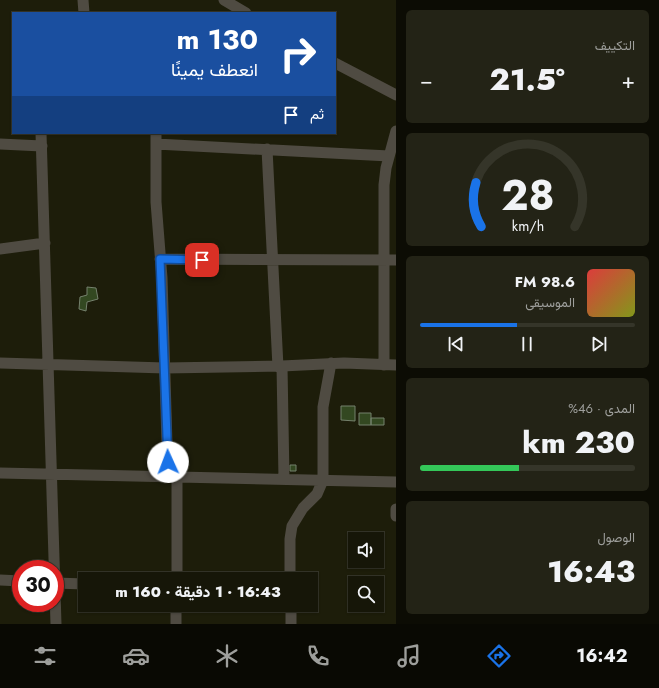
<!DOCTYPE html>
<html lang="ar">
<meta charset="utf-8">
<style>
:root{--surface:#161608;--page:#232316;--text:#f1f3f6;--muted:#9e9f9c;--line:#353529;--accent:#1a73e8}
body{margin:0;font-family:Jost,Vazirmatn,sans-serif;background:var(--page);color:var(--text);direction:rtl;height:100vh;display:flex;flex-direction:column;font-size:15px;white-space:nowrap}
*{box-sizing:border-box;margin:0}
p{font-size:13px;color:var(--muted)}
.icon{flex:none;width:22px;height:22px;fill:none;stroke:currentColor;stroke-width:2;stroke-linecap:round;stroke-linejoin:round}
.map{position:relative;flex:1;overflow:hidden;direction:ltr}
.panel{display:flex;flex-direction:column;gap:10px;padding:10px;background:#0c0c04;width:263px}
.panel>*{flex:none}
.hud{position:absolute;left:12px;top:12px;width:324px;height:122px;border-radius:0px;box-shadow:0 1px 3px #0004,0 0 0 1px var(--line);direction:rtl;background:#1a4fa0;color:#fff;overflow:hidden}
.controls{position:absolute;left:348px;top:532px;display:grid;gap:8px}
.controls a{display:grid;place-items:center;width:36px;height:36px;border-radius:0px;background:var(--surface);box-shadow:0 1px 3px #0004,0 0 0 1px var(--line);font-size:20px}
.speed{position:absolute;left:12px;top:560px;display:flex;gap:8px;font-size:20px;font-weight:700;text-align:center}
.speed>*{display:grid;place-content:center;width:52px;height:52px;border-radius:50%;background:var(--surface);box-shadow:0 1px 3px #0004,0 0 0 1px var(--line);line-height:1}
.speed .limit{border:6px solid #d22;background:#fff;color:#111}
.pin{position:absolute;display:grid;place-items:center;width:34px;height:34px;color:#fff;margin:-17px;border-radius:8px;box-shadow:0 2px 6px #0006}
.me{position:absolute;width:44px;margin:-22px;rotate:358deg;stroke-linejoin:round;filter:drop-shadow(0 0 3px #0008)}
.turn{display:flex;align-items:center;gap:14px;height:84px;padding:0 12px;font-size:18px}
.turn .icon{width:52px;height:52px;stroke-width:2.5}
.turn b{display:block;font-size:28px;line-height:34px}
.then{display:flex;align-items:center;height:38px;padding:0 12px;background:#0003;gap:8px;font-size:15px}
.big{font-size:30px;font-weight:800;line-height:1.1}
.panel .tile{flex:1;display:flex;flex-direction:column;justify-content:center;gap:6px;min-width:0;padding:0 14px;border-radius:6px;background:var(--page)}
.panel .dial{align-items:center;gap:0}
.dial svg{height:104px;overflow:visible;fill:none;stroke:var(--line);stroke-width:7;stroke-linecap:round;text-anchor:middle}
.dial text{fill:var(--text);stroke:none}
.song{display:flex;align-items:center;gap:12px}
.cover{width:48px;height:48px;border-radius:6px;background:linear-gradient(135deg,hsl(0 70% 55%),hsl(70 70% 35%))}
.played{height:4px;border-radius:2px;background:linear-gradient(90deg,var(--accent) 45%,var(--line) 45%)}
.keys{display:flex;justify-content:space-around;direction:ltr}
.heat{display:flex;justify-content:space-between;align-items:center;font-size:22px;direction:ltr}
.charge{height:6px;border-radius:3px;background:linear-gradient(90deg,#34c759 46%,var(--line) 0)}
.trip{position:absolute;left:78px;top:572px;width:240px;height:40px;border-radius:0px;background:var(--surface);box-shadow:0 1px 3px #0004,0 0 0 1px var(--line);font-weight:800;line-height:40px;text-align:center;direction:rtl}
.menu{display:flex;height:64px;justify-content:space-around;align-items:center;background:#090903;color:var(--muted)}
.menu .icon{width:28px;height:28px}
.menu .current{color:var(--accent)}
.menu b{font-size:18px;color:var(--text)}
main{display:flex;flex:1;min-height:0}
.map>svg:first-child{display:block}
.building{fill:#334821;stroke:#75816d}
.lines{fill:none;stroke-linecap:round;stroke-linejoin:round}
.street{stroke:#4f4b42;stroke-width:11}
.route-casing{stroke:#114b97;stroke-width:10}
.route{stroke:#1a73e8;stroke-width:7}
</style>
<main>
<section class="panel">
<div class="tile"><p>التكييف</p>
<div class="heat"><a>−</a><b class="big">21.5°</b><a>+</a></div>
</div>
<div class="tile dial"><svg viewBox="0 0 100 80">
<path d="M14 69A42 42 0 1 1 86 69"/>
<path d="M14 69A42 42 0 0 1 10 35" stroke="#1a73e8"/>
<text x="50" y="56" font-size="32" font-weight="700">28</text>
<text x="50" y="72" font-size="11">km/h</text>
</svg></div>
<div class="tile">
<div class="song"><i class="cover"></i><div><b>98.6 FM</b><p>الموسيقى</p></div></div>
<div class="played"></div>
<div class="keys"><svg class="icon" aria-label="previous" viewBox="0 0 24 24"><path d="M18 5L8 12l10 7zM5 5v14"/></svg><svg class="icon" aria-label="pause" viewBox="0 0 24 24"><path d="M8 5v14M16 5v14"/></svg><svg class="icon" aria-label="next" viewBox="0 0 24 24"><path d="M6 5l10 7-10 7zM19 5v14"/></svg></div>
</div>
<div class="tile"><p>المدى · 46%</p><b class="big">230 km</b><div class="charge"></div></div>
<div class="tile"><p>الوصول</p><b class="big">16:43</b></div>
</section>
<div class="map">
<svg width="396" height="624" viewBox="0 0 396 624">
<rect width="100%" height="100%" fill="#1d1d0a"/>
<path class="building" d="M 87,287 L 96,288 L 98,299 L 87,302 L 86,311 L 79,309 L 80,297 L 87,295 Z
M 341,406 L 355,406 L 355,421 L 341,420 Z
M 359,413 L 371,413 L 371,425 L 359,425 Z
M 371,418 L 384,418 L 384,425 L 371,425 Z
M 290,465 L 296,465 L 296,471 L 290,471 Z"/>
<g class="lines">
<path class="street" d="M 83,0 L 84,13
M 224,0 L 246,13
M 335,63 L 396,95
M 41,133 L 56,624
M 156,133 L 156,202 L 162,278 L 168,477
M 0,144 L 42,146
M 156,144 L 389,156
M 267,149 L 278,367
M 0,249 L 45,243
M 160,259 L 396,260
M 0,363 L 165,368 L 282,366 L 344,363 L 396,365
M 384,365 L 384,185 L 386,168 L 396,131
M 282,366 L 284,479
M 0,473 L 396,482
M 396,509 L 396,516
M 177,579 L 177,477
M 290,579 L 290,539 L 292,526 L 303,508 L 317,494 L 323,480 L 323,407 L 331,363
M 0,580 L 21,581
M 55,583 L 85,584
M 291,605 L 291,624
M 176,624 L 176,605"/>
</g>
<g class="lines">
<g class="route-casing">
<path id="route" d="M 168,462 L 160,259 L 202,260"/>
</g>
<use href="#route" class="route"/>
</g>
</svg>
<div class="controls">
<a><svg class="icon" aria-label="sound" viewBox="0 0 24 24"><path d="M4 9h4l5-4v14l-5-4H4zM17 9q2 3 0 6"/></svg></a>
<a><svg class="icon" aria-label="search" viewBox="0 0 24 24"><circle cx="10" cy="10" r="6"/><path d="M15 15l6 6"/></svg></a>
</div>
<div class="speed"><div class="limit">30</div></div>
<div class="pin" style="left:202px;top:260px;background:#d93025"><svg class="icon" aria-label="arrive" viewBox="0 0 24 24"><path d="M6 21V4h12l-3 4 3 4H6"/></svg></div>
<svg class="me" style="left:168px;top:462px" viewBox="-20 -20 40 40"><circle r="19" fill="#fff"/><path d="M0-13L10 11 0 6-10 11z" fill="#1a73e8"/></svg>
<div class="trip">16:43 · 1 دقيقة · 160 m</div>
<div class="hud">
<div class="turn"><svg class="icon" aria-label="right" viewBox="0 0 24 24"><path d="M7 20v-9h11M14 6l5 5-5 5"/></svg><div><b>130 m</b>انعطف يمينًا</div></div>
<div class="then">ثم<svg class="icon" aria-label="arrive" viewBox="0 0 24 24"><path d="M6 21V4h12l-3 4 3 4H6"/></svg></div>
</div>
</div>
</main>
<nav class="menu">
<b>16:42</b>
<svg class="icon current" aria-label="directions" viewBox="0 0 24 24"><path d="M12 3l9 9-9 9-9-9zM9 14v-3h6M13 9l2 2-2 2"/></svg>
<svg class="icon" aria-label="music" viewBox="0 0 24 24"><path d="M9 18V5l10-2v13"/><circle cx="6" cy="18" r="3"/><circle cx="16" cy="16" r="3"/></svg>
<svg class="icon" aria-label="phone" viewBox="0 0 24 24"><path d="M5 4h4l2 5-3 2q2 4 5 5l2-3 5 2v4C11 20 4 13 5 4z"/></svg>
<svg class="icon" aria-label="climate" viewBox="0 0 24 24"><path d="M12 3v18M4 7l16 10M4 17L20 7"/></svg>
<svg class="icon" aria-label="car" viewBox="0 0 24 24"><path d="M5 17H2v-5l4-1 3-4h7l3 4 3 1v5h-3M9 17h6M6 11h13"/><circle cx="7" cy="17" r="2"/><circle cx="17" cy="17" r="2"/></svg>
<svg class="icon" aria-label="filters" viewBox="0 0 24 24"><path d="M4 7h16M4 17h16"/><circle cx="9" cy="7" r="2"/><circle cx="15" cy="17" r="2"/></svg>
</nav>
